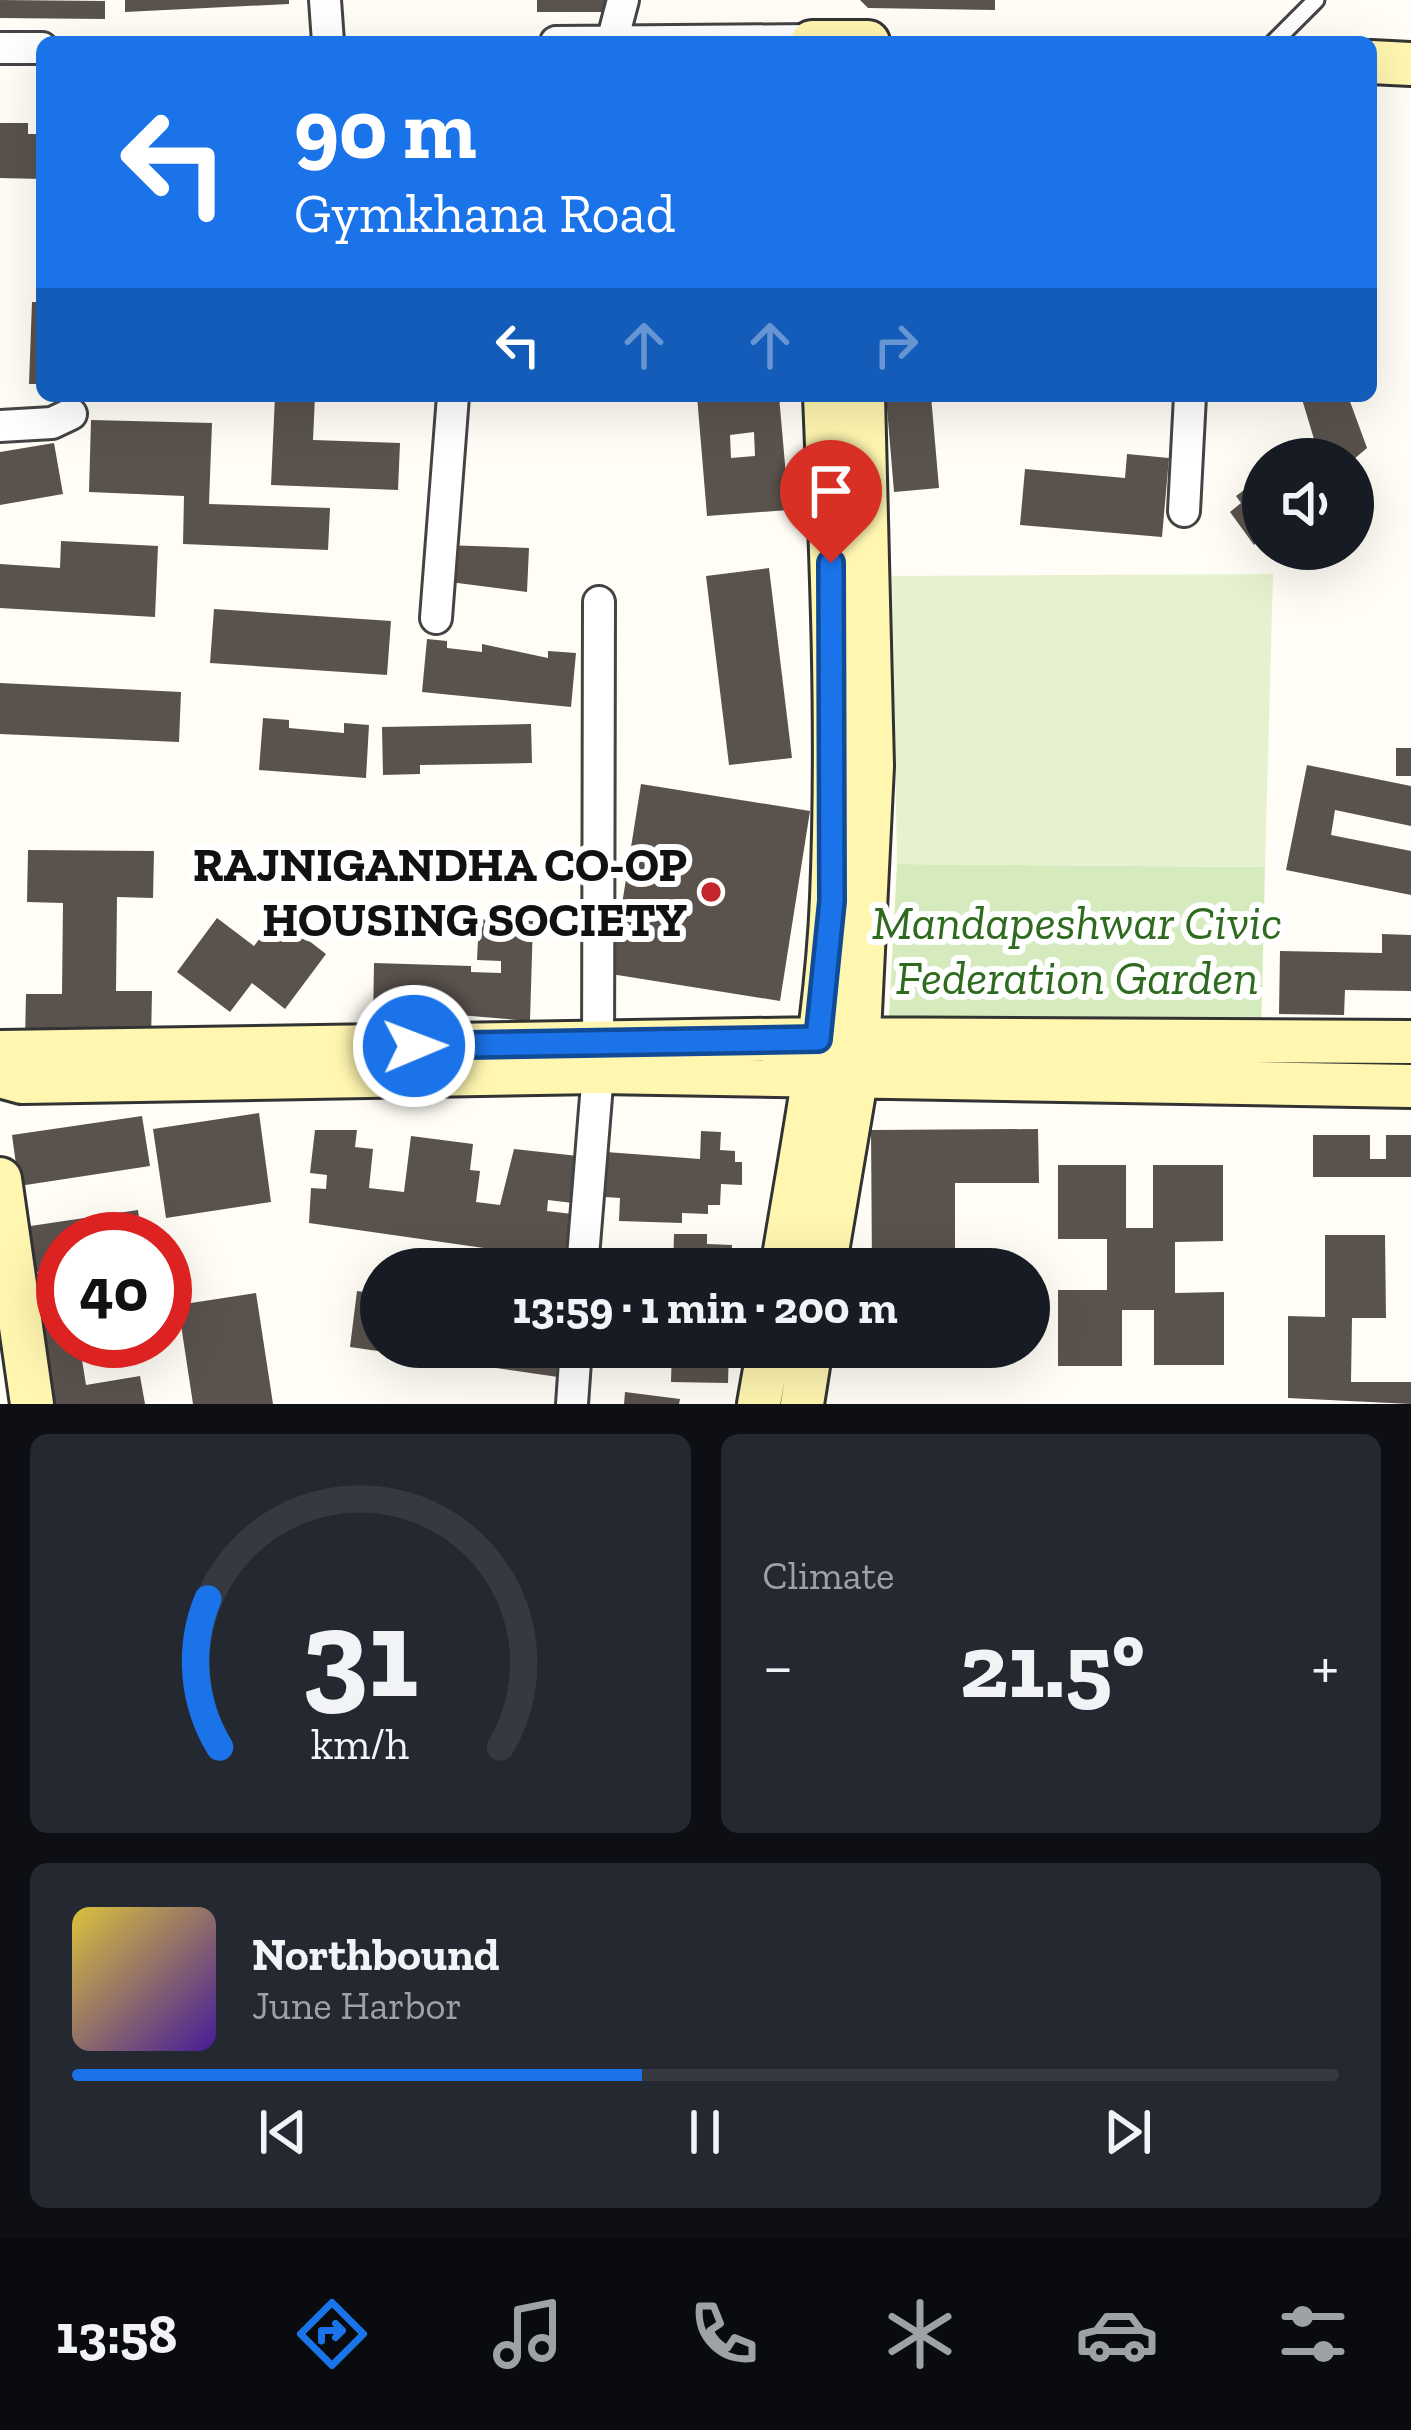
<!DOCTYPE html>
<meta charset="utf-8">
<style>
:root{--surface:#171b24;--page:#242831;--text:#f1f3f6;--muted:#9ea1a6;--line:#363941;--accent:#1a73e8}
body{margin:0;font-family:"Zilla Slab",serif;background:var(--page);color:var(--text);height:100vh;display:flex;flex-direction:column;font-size:45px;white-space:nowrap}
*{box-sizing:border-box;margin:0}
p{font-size:39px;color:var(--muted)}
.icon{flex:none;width:66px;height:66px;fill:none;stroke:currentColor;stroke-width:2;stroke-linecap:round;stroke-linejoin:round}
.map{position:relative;height:1404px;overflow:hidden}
.side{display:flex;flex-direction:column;gap:30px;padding:30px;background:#0d0f14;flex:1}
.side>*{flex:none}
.hud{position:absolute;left:36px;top:36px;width:1341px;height:366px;border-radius:18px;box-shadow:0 12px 48px #0002;background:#1a73e8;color:#fff;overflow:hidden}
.controls{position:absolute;left:1242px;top:438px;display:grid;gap:24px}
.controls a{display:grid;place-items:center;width:132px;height:132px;border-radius:50%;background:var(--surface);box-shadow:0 12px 48px #0002;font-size:60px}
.speed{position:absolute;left:36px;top:1212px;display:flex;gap:24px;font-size:60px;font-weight:700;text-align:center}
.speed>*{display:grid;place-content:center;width:156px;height:156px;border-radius:50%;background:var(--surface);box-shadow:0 12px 48px #0002;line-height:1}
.speed .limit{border:18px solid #d22;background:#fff;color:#111}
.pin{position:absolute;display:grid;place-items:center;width:102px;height:102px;color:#fff;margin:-123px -51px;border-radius:50% 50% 50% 0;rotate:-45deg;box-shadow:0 0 12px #0007}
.pin .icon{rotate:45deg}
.me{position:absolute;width:132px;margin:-66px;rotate:89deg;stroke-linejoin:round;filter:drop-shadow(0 0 9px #0008)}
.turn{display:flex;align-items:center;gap:42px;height:252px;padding:0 60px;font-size:54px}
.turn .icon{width:156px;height:156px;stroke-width:2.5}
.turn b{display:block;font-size:84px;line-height:102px}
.lanes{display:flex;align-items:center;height:114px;padding:0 60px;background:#0003;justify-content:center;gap:60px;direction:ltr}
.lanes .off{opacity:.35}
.big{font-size:90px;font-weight:700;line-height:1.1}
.side .card{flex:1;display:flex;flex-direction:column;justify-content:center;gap:18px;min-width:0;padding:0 42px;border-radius:18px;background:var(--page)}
.side .dial{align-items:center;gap:0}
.dial svg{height:312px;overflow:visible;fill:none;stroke:var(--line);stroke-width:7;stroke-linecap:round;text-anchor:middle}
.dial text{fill:var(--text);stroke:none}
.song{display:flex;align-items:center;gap:36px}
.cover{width:144px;height:144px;border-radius:18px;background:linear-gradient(135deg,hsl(50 70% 55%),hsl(260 70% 35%))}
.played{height:12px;border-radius:6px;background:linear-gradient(90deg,var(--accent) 45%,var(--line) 45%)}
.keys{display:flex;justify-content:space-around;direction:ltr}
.heat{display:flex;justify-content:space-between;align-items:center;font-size:66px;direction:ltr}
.side .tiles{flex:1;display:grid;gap:30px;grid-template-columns:1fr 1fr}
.card:last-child{grid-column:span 2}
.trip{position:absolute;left:360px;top:1248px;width:690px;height:120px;border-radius:60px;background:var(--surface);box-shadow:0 12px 48px #0002;font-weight:700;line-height:120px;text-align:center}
.tabs{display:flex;height:192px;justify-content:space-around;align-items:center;background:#090b0e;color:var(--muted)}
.tabs .icon{width:84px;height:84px}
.tabs .selected{color:var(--accent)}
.tabs b{font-size:54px;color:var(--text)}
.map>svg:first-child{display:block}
.green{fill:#d5ebbd}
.pitch{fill:#e6f2cf}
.building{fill:#5a524d;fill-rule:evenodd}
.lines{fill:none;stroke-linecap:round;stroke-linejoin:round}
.lane-casing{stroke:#444;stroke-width:21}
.street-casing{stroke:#444;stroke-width:36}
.secondary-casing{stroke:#333;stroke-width:48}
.lane{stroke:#fff;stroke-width:15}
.street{stroke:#fff;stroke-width:30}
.secondary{stroke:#fff6b0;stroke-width:42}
.route-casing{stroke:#114b97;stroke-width:30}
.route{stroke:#1a73e8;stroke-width:21}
.poi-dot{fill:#c4262e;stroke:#fff;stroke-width:4.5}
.labels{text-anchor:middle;stroke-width:12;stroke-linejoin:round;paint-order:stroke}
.poi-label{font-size:48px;font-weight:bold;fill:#111;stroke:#fff;text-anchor:end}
.park-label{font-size:48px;font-style:italic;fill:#2f6b1f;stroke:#fff}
</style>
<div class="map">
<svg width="1411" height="1404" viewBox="0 0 1411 1404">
<rect width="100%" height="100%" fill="#fffdf5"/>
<path class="green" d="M 897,864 L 1265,867 L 1261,1035 L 888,1036 Z"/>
<path class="pitch" d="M 1273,574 L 1265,867 L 897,864 L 892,576 Z"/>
<path class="building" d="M 0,0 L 105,1 L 105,19 L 0,18 Z
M 125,0 L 289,0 L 289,4 L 125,12 Z
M 537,0 L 613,0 L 613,12 L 537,12 Z
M 860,0 L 995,0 L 995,10 L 868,8 Z
M 0,123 L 28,123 L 28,134 L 42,134 L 42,179 L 0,178 Z
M 32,302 L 42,302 L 42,384 L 29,384 Z
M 275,396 L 315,396 L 313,440 L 400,443 L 398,490 L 271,485 Z
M 697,396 L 779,396 L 789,510 L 707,516 ZM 754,432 L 755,456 L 731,458 L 730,435 Z
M 886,396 L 931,396 L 939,488 L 894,492 Z
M 1301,396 L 1348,396 L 1367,448 L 1354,459 L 1286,459 L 1314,439 Z
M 91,420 L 212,423 L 209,504 L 330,508 L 328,550 L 183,544 L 184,496 L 89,492 Z
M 54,443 L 63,494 L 0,505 L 0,452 Z
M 1127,454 L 1169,458 L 1162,537 L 1020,525 L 1025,469 L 1125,478 Z
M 1263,476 L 1263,537 L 1254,545 L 1230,512 L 1241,503 L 1236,496 Z
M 61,541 L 158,546 L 155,617 L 0,608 L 0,564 L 60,568 Z
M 443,545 L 529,548 L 527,592 L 442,581 Z
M 769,568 L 792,758 L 729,765 L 706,576 Z
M 214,609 L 391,621 L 387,675 L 210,663 Z
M 427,639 L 447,641 L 447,648 L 482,652 L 482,644 L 548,658 L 548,651 L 576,653 L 571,707 L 422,692 Z
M 0,683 L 181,692 L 179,742 L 0,734 Z
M 263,718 L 289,720 L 289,728 L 344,733 L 344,723 L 369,725 L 366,778 L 259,770 Z
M 531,724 L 532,763 L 420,765 L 420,774 L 383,775 L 382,727 Z
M 1396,748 L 1411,748 L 1411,776 L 1396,776 Z
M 1307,765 L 1411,786 L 1411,826 L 1335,810 L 1331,835 L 1411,851 L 1411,895 L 1286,870 Z
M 641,784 L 810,811 L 780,1001 L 611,974 Z
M 28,850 L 154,851 L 153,898 L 117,897 L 116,991 L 152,991 L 151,1042 L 25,1041 L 26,994 L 62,994 L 63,903 L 27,902 Z
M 277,916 L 326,954 L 285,1009 L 252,983 L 230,1012 L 177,972 L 217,918 L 254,946 Z
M 479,919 L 533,921 L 530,1021 L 424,1012 L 423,1026 L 373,1025 L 374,963 L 471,966 L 471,972 L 501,973 L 501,961 L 477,960 Z
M 1382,934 L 1411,935 L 1411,991 L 1345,990 L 1344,1015 L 1279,1014 L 1280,951 L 1382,953 Z
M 259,1113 L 271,1202 L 166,1218 L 153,1129 Z
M 142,1116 L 150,1166 L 19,1186 L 12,1135 Z
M 1038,1129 L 1039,1183 L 955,1183 L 955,1269 L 872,1269 L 871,1130 Z
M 315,1130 L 357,1130 L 355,1147 L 373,1149 L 369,1188 L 404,1192 L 411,1136 L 473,1144 L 470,1170 L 480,1171 L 476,1202 L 500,1205 L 514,1149 L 578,1156 L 573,1203 L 548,1200 L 547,1211 L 572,1214 L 567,1260 L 309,1223 L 311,1188 L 326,1189 L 327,1175 L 310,1173 Z
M 701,1131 L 721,1132 L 720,1150 L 735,1151 L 735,1162 L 742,1162 L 742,1185 L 721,1184 L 720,1205 L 708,1205 L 708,1214 L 682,1213 L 682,1223 L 619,1221 L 620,1198 L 605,1197 L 606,1152 L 700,1159 Z
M 1313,1135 L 1370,1135 L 1370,1159 L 1386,1159 L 1386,1135 L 1411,1135 L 1411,1177 L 1313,1177 Z
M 1058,1165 L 1126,1165 L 1126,1228 L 1153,1228 L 1153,1165 L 1223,1165 L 1223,1241 L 1175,1242 L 1175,1293 L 1224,1292 L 1224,1365 L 1154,1365 L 1154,1310 L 1122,1310 L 1122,1366 L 1058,1366 L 1058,1290 L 1107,1290 L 1107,1239 L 1058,1239 Z
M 138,1210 L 142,1239 L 63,1239 L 63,1268 L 24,1274 L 17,1228 Z
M 674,1234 L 707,1234 L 707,1244 L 732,1245 L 731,1269 L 673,1269 Z
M 1325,1235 L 1385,1235 L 1386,1318 L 1352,1318 L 1351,1382 L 1411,1382 L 1411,1404 L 1288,1398 L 1288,1316 L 1325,1317 Z
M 63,1290 L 63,1341 L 79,1341 L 86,1385 L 140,1376 L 145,1404 L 48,1404 L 32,1295 Z
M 357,1291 L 381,1294 L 381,1347 L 562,1347 L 558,1377 L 350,1347 Z
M 256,1293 L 273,1404 L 193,1404 L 178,1305 Z
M 672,1347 L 729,1347 L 728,1383 L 671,1382 Z
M 625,1392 L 680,1399 L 679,1404 L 624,1404 Z"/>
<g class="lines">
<g class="lane-casing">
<path id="lane" d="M 1274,42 L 1316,0"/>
</g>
<g class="street-casing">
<path id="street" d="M 325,0 L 328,42
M 613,38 L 623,0
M 556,42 L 812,40
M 0,48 L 42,48
M 0,426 L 52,423 L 71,414
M 1184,511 L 1190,396
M 436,618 L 453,396
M 582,1269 L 598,1072 L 599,602
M 572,1404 L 576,1347"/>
</g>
<g class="secondary-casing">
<path id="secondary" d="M 812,42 L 868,42
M 1371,62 L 1411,64
M 0,1052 L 818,1039 L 1411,1042
M 0,1076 L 22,1082 L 598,1072 L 1411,1086
M 0,1179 L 32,1404
M 782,1269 C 802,1146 827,1023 832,898 C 839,731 832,563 825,396
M 824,1269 L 857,1074 L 872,766 L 863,396
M 759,1404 L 769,1347
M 802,1404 L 811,1347"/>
</g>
<use href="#lane" class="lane"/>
<use href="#street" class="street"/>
<use href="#secondary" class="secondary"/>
</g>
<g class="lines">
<g class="route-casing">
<path id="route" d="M 414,1046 L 818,1039 L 832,901 L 831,563"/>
</g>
<use href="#route" class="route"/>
</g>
<circle class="poi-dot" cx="711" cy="892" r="12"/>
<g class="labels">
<g class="poi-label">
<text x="687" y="881">RAJNIGANDHA CO-OP<tspan x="687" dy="55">HOUSING SOCIETY</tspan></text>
</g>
<g class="park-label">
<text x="1077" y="939">Mandapeshwar Civic<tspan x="1077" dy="55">Federation Garden</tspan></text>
</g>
</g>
</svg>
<div class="controls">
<a><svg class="icon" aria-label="sound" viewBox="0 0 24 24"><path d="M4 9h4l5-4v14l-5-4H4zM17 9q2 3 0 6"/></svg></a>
</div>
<div class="speed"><div class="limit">40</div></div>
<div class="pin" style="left:831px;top:563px;background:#d93025"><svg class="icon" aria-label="arrive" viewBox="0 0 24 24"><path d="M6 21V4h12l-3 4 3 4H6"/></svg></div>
<svg class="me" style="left:414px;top:1046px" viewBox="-20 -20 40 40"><circle r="17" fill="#1a73e8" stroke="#fff" stroke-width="3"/><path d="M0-11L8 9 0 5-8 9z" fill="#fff"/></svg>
<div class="trip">13:59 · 1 min · 200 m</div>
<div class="hud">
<div class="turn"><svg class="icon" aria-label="left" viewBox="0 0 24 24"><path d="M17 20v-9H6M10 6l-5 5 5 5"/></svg><div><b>90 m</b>Gymkhana Road</div></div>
<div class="lanes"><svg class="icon" aria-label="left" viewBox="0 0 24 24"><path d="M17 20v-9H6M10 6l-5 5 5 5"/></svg><svg class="icon off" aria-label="ahead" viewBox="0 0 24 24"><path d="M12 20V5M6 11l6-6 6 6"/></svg><svg class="icon off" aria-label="ahead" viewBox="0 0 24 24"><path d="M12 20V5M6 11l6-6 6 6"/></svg><svg class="icon off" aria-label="right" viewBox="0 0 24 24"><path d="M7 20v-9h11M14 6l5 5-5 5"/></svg></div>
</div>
</div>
<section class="side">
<div class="tiles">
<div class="card dial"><svg viewBox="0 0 100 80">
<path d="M14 69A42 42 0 1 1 86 69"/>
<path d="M14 69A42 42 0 0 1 11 31" stroke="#1a73e8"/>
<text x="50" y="56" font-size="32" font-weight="700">31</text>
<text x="50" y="72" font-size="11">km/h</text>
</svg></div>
<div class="card"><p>Climate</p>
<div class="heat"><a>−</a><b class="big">21.5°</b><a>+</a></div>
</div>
<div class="card">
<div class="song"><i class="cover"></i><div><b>Northbound</b><p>June Harbor</p></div></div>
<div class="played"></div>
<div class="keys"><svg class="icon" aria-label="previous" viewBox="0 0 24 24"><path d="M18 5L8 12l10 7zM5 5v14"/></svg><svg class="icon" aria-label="pause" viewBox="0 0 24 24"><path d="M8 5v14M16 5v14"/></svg><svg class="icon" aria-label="next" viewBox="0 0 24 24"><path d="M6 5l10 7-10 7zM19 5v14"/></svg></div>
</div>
</div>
</section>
<nav class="tabs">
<b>13:58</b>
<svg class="icon selected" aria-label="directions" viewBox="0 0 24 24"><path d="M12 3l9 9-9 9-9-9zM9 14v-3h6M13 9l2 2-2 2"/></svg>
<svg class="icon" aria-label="music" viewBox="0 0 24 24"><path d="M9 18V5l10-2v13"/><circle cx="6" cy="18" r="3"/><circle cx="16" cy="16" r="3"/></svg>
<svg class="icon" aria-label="phone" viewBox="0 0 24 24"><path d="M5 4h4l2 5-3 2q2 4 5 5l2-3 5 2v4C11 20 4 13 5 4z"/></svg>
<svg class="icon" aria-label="climate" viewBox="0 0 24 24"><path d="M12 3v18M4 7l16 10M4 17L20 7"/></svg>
<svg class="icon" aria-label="car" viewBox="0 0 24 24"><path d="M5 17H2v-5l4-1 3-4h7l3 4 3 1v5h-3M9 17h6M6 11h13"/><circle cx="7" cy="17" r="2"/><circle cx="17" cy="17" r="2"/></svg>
<svg class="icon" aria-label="filters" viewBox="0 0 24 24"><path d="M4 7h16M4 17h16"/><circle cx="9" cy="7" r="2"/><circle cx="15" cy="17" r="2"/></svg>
</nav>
